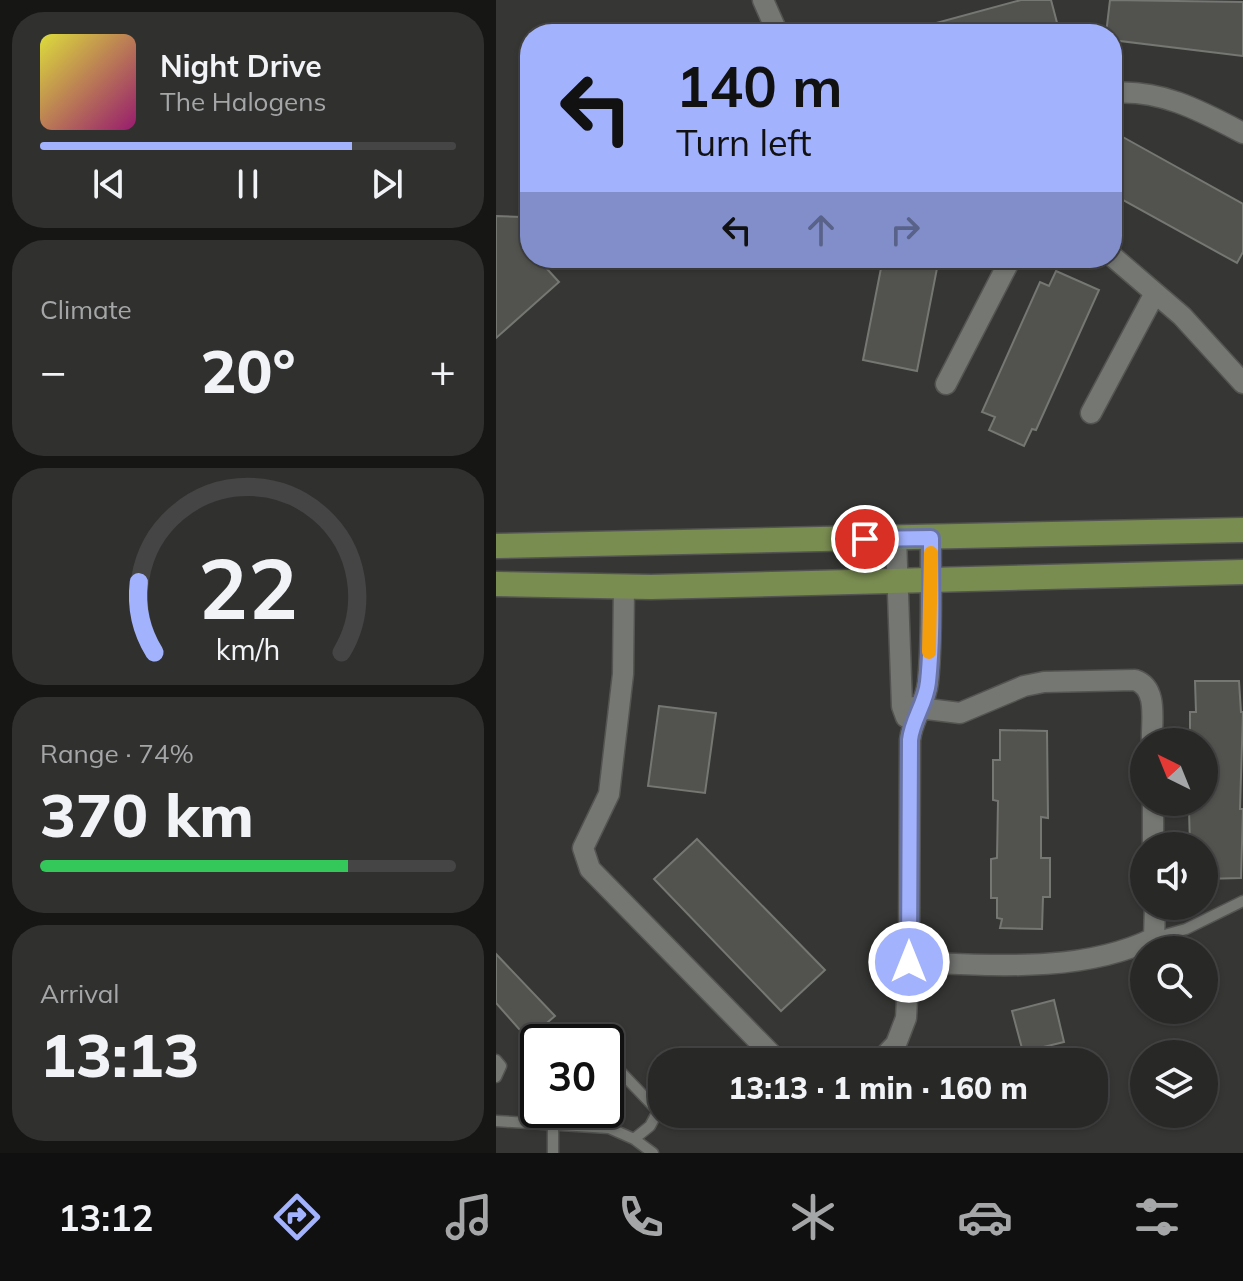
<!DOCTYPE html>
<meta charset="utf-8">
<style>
:root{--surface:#282927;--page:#30312f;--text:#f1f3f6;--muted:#a5a6a7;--line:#444544;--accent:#a2b2fd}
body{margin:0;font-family:Mulish,sans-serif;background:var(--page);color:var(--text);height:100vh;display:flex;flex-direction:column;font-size:30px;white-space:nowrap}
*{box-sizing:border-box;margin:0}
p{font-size:26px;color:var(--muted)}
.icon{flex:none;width:44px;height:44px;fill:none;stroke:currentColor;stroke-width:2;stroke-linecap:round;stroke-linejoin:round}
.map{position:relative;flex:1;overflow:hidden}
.details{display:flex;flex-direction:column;gap:12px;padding:12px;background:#161715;width:496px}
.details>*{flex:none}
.guide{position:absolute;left:24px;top:24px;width:602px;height:244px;border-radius:32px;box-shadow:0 2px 6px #0004,0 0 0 2px var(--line);background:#a2b2fd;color:#111;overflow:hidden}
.needle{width:52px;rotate:317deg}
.buttons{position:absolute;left:634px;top:728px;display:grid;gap:16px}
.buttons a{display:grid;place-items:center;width:88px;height:88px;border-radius:50%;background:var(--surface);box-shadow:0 2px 6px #0004,0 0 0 2px var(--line);font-size:40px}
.speed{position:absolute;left:24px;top:1024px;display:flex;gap:16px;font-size:40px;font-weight:700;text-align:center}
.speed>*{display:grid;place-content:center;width:104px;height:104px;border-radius:50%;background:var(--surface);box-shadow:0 2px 6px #0004,0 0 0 2px var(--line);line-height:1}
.speed .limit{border:4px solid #111;border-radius:12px;background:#fff;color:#111}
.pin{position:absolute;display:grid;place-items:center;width:68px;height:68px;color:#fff;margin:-34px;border:4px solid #fff;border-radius:50%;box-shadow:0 2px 8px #0007}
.me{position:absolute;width:88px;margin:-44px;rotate:0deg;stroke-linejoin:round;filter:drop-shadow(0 0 6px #0008)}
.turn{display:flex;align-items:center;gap:28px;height:168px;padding:0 24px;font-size:36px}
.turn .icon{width:104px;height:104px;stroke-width:2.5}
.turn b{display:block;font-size:56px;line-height:68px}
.lanes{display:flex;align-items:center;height:76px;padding:0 24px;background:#0003;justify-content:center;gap:40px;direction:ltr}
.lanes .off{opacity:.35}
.big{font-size:60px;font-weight:800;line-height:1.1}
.details .card{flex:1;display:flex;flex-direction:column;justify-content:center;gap:12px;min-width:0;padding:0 28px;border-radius:32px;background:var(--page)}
.details .dial{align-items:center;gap:0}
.dial svg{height:208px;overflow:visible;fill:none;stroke:var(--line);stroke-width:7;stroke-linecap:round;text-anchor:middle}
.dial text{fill:var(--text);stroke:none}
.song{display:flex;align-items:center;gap:24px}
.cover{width:96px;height:96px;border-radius:12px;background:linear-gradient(135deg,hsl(60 70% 55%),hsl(320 70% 35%))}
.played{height:8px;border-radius:4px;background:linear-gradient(90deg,var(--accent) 75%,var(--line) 75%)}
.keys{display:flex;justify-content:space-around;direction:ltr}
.heat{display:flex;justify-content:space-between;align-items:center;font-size:44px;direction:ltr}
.charge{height:12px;border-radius:6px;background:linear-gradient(90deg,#34c759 74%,var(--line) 0)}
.trip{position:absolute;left:152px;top:1048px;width:460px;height:80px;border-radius:32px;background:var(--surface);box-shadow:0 2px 6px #0004,0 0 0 2px var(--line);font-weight:800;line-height:80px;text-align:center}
.dock{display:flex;height:128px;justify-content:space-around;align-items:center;background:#101010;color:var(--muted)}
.dock .icon{width:56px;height:56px}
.dock .current{color:var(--accent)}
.dock b{font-size:36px;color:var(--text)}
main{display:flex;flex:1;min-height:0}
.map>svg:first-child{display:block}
.building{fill:#52534f;stroke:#757773;stroke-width:2}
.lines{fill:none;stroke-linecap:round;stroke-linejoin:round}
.service-casing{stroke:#545552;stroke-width:13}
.minor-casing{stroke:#545552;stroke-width:23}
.primary-casing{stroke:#545552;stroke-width:27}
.service{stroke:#757773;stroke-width:10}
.minor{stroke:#757773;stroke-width:20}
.primary{stroke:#7a8d51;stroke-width:24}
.route-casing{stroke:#6974a4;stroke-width:20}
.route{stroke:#a2b2fd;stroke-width:14}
.slow{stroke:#f59e0b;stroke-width:14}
</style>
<main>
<section class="details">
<div class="card">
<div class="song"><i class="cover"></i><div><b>Night Drive</b><p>The Halogens</p></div></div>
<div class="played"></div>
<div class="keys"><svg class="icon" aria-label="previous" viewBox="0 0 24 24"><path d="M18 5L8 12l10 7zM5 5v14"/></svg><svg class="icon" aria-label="pause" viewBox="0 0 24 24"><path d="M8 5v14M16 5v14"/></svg><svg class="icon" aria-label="next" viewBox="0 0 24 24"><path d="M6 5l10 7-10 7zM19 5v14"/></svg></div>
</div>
<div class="card"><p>Climate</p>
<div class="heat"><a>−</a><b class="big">20°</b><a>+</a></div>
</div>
<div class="card dial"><svg viewBox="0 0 100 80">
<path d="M14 69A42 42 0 1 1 86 69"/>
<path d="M14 69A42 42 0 0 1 8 42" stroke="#a2b2fd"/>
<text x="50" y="56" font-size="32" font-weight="700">22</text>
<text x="50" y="72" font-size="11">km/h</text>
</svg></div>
<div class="card"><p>Range · 74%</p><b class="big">370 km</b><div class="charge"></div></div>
<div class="card"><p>Arrival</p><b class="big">13:13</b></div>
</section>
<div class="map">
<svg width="747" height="1153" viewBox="0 0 747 1153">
<rect width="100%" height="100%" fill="#363734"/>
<path class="building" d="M 525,0 L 555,0 L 564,34 L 418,34 L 418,29 Z
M 614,0 L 747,2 L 747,56 L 616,40 L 616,34 L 610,34 Z
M 616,131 L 747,204 L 747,252 L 741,263 L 616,194 Z
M 0,216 L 25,217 L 24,238 L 34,250 L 34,258 L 41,258 L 63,282 L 0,338 Z
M 387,258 L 443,258 L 421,371 L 367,360 Z
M 560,271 L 603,290 L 540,430 L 536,429 L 528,446 L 493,430 L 499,417 L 486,412 L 544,282 L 553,286 Z
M 699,681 L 743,681 L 745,712 L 747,712 L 744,809 L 747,809 L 745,878 L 708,879 L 708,846 L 694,846 L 693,810 L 699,811 L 699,802 L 708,802 L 708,742 L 694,742 L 694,712 L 700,712 Z
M 163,706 L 220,713 L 209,793 L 152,786 Z
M 504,730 L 551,731 L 552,818 L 545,817 L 545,858 L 554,858 L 554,897 L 547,897 L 546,929 L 504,928 L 506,919 L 501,918 L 501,898 L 495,898 L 495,859 L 501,858 L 502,801 L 497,800 L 497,760 L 504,760 Z
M 201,839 L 329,970 L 285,1011 L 158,879 Z
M 0,954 L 59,1016 L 32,1039 L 0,1003 Z
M 558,1000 L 568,1042 L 527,1052 L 516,1011 Z"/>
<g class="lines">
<g class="service-casing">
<path id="service" d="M 658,938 L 690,929 L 747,901
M 0,1060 L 5,1066 L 0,1077
M 120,1067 L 162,1111 L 154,1126 L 138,1139
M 0,1121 L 113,1128 L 138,1139 L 157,1153
M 57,1124 L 57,1153"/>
</g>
<g class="minor-casing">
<path id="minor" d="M 267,0 L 282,34
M 616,93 C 665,89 705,111 747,133
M 616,256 L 686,316 L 747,383
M 450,384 L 515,258
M 595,413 L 659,293
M 400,538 L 406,706 L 410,717
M 128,587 L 127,674 L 113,794 L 87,848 L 94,869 L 283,1062
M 406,706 L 464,713 L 528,686 L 548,682 L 639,680 C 663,688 655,722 656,742
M 657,802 L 657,846
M 413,962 C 492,965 585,974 658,938 L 659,906
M 383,1062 L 400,1044 L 410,1018 L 413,962 L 414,740 C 416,720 430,703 432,682 C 437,634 434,585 435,538"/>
</g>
<g class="primary-casing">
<path id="primary" d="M 0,546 L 747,530
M 0,584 L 155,587 L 747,572"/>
</g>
<use href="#service" class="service"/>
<use href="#minor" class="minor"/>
<use href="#primary" class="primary"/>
</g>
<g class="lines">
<g class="route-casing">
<path id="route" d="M 369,539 L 435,538 C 435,585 437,635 432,682 C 430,703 416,720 414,740 L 413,962"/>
</g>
<use href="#route" class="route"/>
<path class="slow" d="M 433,652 L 435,553"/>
</g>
</svg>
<div class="buttons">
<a><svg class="needle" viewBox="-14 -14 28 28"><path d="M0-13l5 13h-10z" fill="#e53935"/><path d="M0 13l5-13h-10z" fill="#a5a6a7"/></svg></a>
<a><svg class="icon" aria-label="sound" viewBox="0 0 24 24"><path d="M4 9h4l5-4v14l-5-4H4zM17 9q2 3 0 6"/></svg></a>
<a><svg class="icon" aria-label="search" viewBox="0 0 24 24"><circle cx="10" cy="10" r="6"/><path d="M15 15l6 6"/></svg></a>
<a><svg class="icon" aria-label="layers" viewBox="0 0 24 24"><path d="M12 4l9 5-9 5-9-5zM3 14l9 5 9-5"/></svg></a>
</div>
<div class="speed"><div class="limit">30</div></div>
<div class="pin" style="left:369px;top:539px;background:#d93025"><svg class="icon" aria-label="arrive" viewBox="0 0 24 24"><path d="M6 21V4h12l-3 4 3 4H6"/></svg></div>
<svg class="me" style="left:413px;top:962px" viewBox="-20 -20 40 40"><circle r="17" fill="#a2b2fd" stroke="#fff" stroke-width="3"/><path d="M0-11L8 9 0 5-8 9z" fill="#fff"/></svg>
<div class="trip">13:13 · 1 min · 160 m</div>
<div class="guide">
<div class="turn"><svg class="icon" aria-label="left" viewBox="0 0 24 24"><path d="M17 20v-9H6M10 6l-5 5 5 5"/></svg><div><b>140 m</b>Turn left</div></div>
<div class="lanes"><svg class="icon" aria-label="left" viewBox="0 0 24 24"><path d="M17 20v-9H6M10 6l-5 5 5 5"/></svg><svg class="icon off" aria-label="ahead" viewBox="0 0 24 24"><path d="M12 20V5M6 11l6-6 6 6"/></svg><svg class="icon off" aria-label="right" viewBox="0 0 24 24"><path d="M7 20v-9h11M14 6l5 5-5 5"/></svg></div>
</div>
</div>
</main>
<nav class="dock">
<b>13:12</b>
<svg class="icon current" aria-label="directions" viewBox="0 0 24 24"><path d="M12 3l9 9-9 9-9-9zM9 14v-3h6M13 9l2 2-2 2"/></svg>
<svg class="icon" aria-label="music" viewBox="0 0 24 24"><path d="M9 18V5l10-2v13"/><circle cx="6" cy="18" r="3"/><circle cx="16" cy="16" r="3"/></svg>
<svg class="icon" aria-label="phone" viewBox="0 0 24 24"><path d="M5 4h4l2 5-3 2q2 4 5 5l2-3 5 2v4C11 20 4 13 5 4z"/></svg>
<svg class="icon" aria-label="climate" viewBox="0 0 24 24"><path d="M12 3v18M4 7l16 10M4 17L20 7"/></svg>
<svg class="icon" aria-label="car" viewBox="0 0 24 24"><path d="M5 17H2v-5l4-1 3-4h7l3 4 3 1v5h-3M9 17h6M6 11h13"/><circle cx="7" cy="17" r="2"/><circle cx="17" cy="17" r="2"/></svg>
<svg class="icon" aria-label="filters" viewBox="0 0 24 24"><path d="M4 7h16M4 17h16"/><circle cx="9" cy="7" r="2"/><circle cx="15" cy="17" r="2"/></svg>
</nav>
